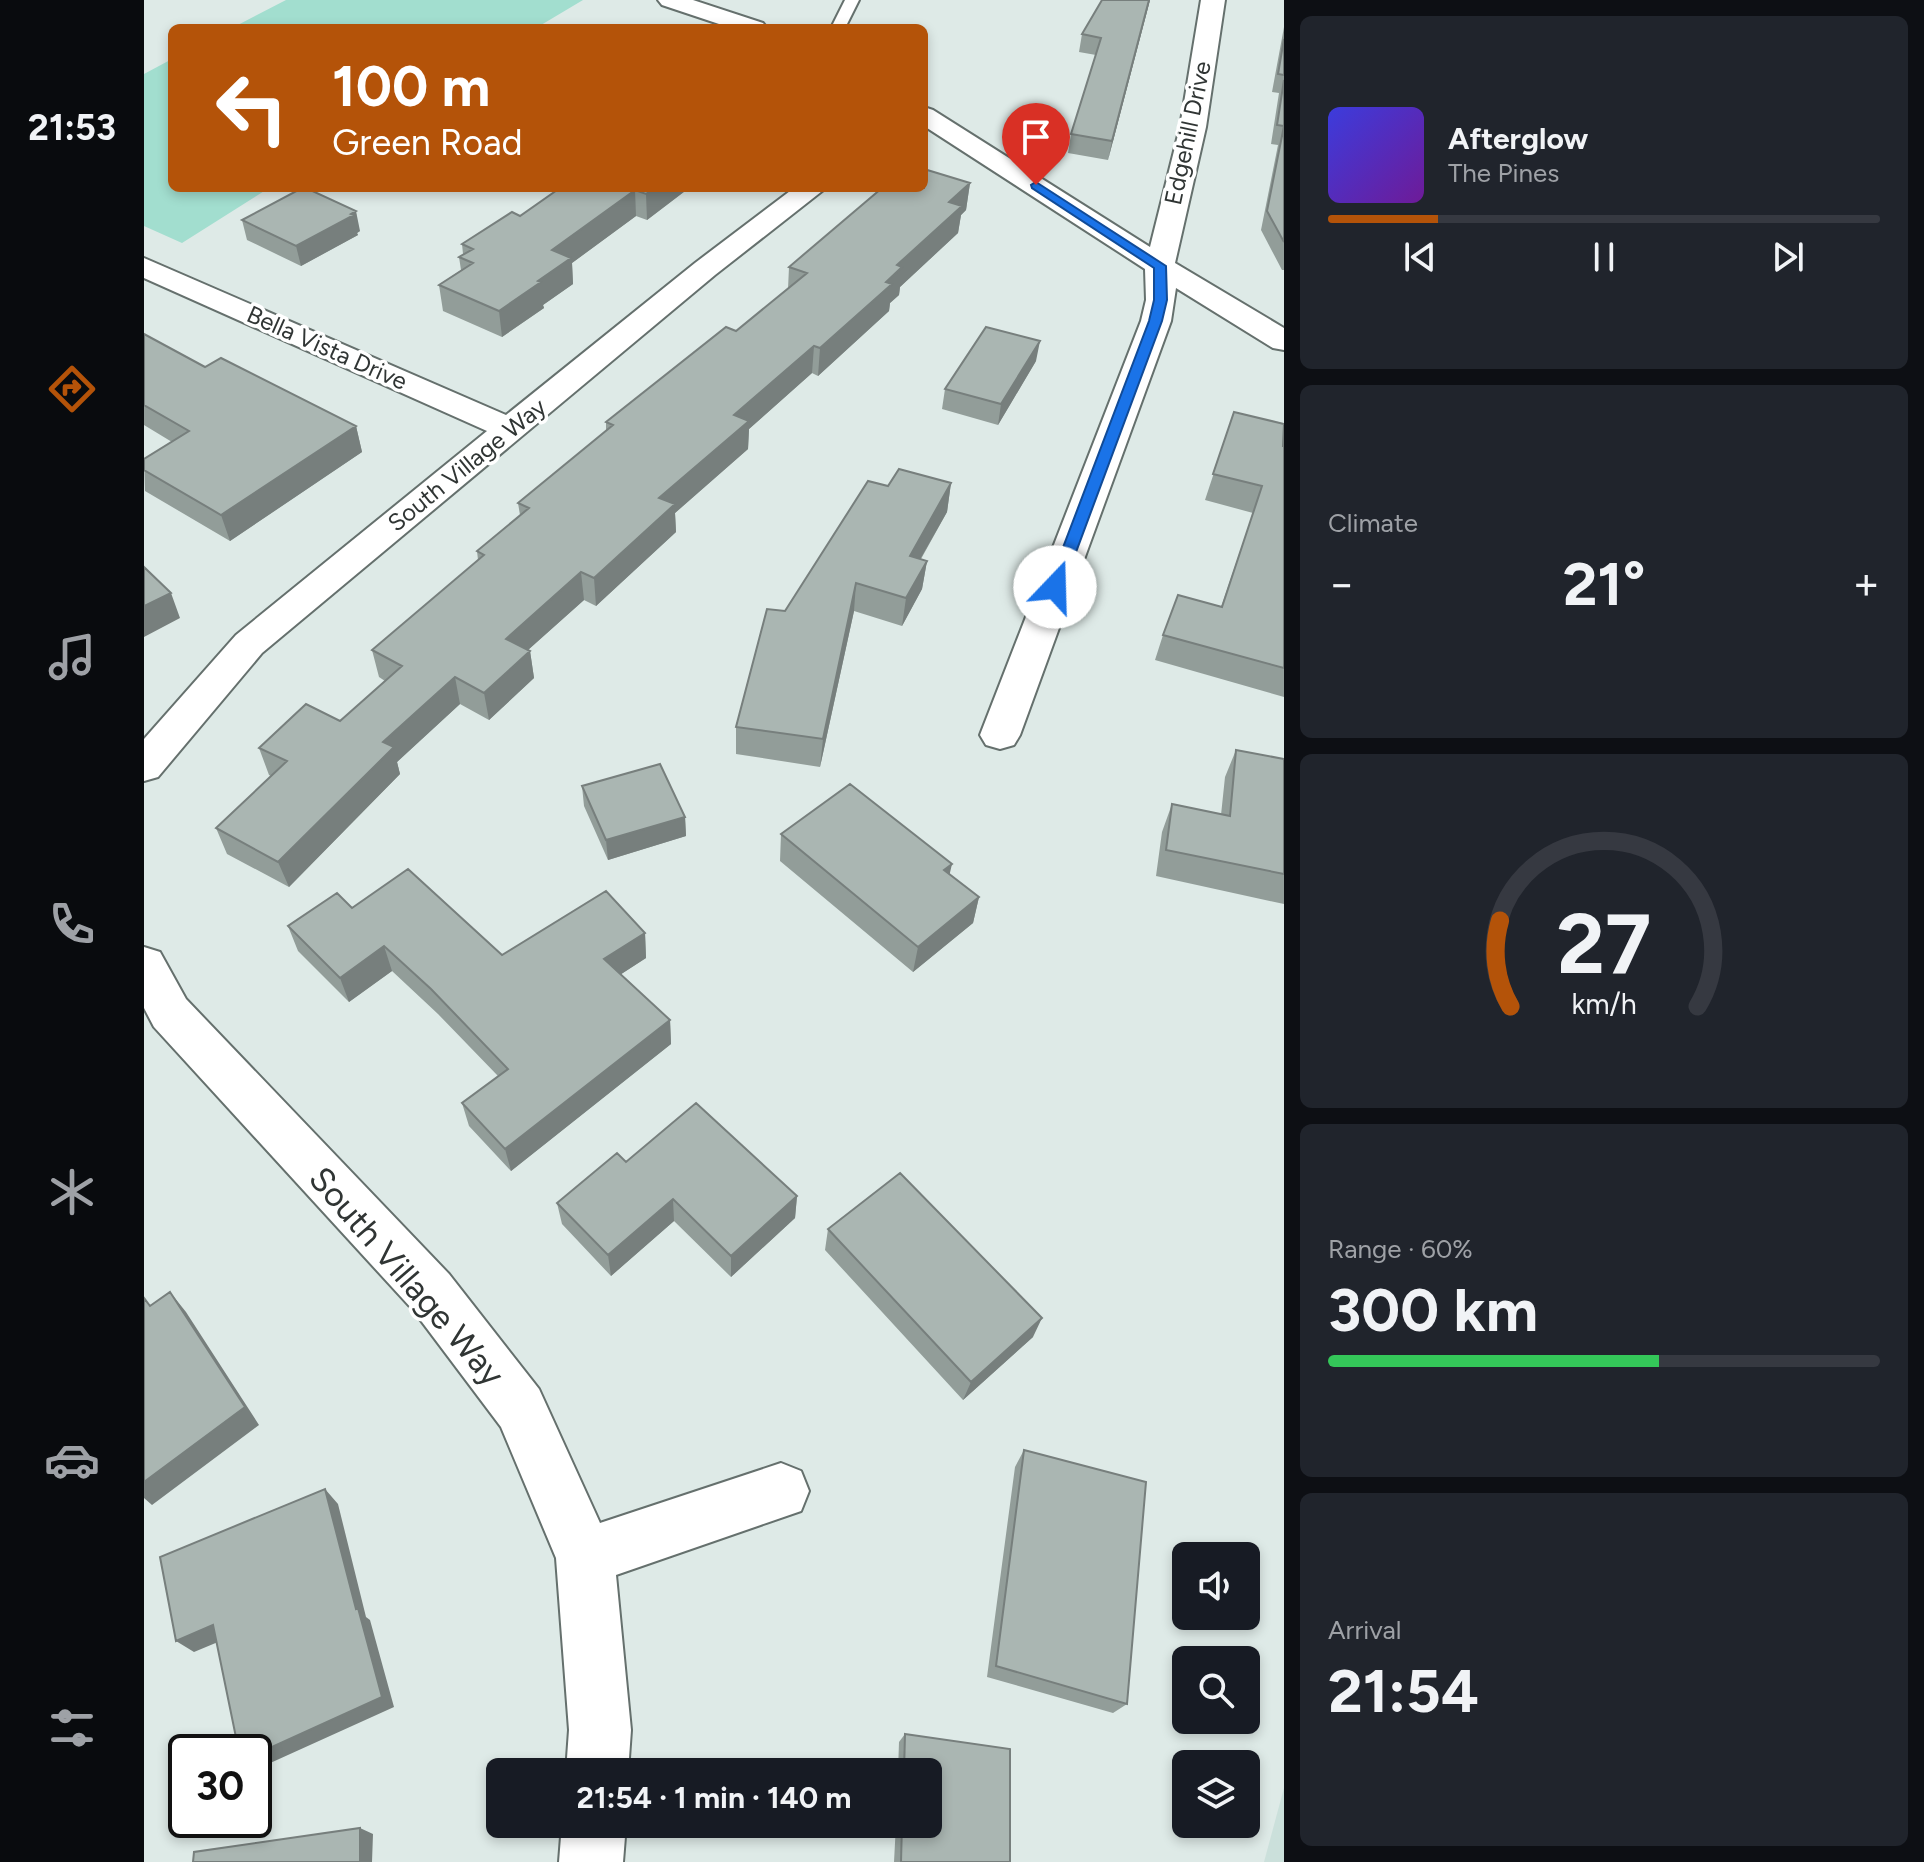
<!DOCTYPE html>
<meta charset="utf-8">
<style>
:root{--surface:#171b24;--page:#20242c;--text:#f1f3f6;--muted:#9ea1a6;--line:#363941;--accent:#b45309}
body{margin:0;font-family:Figtree,sans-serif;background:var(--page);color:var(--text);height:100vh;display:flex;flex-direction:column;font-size:30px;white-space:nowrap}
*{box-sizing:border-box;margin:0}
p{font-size:26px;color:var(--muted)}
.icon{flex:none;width:44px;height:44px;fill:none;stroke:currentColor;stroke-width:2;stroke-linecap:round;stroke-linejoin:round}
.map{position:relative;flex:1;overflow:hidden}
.drawer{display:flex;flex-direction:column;gap:16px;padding:16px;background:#0d0f14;width:640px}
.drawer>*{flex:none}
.banner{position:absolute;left:24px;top:24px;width:760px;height:168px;border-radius:12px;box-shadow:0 4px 12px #0003;background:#b45309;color:#fff;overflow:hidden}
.buttons{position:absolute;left:1028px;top:1542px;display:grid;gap:16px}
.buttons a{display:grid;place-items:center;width:88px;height:88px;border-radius:12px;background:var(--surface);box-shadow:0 4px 12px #0003;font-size:40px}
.speed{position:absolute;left:24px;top:1734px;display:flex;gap:16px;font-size:40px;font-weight:700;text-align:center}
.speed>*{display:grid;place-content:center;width:104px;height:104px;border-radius:50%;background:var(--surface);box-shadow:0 4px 12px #0003;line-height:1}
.speed .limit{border:4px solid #111;border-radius:12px;background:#fff;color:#111}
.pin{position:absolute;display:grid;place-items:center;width:68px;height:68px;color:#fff;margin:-82px -34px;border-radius:50% 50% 50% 0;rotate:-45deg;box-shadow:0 0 8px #0007}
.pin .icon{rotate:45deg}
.me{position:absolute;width:88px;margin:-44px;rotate:21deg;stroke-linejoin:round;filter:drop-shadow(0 0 6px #0008)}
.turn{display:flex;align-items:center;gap:28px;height:168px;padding:0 32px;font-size:36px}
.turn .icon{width:104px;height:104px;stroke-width:2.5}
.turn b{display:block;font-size:56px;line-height:68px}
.big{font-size:60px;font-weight:700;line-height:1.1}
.drawer .widget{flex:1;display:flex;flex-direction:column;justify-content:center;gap:12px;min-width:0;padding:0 28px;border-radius:12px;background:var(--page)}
.drawer .dial{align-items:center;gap:0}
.dial svg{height:208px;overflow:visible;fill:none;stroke:var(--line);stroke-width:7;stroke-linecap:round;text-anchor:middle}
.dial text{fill:var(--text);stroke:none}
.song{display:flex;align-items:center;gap:24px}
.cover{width:96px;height:96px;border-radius:12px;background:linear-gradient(135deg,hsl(240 70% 55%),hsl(280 70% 35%))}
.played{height:8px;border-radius:4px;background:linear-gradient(90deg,var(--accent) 20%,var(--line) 20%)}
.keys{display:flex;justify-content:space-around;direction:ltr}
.heat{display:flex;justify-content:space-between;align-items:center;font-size:44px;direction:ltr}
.charge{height:12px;border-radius:6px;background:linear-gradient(90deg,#34c759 60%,var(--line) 0)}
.trip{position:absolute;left:342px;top:1758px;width:456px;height:80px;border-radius:12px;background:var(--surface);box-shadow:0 4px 12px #0003;font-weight:700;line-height:80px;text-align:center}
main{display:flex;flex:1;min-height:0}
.tab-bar{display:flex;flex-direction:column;width:144px;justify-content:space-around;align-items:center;background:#090b0e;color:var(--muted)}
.tab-bar .icon{width:56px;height:56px}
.tab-bar .active{color:var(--accent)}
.tab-bar b{font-size:36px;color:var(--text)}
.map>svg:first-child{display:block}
.built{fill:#cbe0db}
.green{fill:#a2decf}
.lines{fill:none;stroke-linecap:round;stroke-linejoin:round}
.lane-casing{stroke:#65706d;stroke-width:4}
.street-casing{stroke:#65706d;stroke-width:4}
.lane{fill:#fff;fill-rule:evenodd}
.street{fill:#fff;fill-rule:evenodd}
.wall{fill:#929d99}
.shaded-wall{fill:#777f7d}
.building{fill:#aab6b2;stroke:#777f7d;stroke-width:2}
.route{fill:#1a73e8;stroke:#114b97;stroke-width:2}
.labels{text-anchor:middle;stroke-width:7;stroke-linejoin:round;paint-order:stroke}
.far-street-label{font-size:24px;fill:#303534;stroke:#fff}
.near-street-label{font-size:34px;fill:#303534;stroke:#fff}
</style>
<main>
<nav class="tab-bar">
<b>21:53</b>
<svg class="icon active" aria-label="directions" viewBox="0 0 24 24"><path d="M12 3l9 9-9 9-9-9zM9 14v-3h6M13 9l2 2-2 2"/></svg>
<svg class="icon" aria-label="music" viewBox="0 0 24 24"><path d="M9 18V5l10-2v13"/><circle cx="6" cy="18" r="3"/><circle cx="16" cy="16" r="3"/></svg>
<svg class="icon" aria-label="phone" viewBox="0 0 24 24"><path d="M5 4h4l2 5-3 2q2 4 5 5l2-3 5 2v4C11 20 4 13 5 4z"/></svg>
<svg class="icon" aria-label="climate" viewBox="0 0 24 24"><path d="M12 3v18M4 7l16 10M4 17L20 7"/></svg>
<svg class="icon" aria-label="car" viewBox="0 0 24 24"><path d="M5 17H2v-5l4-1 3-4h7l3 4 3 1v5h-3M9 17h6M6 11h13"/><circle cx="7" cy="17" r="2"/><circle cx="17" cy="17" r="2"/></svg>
<svg class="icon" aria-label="filters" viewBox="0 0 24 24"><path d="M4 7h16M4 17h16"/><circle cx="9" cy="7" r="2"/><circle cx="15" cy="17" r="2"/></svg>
</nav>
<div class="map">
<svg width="1140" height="1862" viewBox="0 0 1140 1862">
<rect width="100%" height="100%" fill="#deeae7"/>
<path class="built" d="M 1140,1788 L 1140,1862 L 1120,1862 Z"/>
<path class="green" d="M 142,0 L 439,0 L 392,28 L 88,28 Z
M 28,59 L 28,188 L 125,188 L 38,243 L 0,226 L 0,74 Z"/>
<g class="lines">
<g class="lane-casing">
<path id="lane" d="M 701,0 L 715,0 L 701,28 L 687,28 Z"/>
</g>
<g class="street-casing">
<path id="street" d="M 514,0 L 549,0 L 619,23 L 623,28 L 587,28 L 518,5 Z
M 1057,0 L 1081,0 L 1062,127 L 1031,263 L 1140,328 L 1140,350 L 1129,348 L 1032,288 L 1027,321 L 876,735 L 870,745 L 856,749 L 842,745 L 836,735 L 997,321 L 1002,300 L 1001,269 L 780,126 L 780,107 L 789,110 L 1006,247 L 1036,127 Z
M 650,188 L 682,188 L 571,275 L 118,653 L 14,777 L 0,781 L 0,739 L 92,635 L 343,431 L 0,278 L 0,258 L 362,415 L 551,263 Z
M 0,947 L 16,952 L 42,999 L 305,1274 L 395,1389 L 456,1523 L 637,1463 L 657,1471 L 665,1491 L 657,1511 L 472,1575 L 487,1730 L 484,1772 L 422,1772 L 425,1730 L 412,1558 L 357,1427 L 269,1310 L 10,1027 L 0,1008 Z
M 418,1824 L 482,1824 L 479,1862 L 415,1862 Z"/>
</g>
<use href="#lane" class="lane"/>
<use href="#street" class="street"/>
</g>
<path class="wall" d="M 958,0 L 1006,0 L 964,160 L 924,153 L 927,134 L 952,55 L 935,52 L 938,34 Z
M 1140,27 L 1140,270 L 1138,270 L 1117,230 L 1134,145 L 1127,144 L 1135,93 L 1128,92 Z
M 826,183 L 822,210 L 817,215 L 814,233 L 756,287 L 755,295 L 746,303 L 745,311 L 674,376 L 668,373 L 605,429 L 604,449 L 531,513 L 532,532 L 452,606 L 440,600 L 384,650 L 386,651 L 390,678 L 345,720 L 316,704 L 253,762 L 256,774 L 145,887 L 83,854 L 72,828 L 127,776 L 125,775 L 115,748 L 196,721 L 241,681 L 235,677 L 228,650 L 334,560 L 333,551 L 376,515 L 374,503 L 462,431 L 462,422 L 592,331 L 644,289 L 645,267 Z
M 416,188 L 545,188 L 503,220 L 492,216 L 428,263 L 429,284 L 399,305 L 400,308 L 358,337 L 299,311 L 295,285 L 317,270 L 315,257 L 319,254 L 318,244 L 376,216 Z
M 98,220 L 216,231 L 213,233 L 214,235 L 157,266 L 103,240 Z
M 0,334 L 61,367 L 212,426 L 218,452 L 86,541 L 1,491 L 0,459 L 28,442 L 0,425 Z
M 892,361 L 854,425 L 798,409 L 801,389 Z
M 1090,412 L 1140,446 L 1140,697 L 1011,660 L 1019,635 L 1077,607 L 1109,513 L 1061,500 Z
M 807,483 L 803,512 L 777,559 L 783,561 L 778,589 L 758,626 L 710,611 L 676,767 L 592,754 L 592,727 L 641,611 L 744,486 Z
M 1092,750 L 1140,759 L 1140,904 L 1012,876 L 1018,832 L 1028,804 L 1077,815 L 1081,777 Z
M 438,786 L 541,817 L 542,836 L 464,860 L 440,806 Z
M 637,834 L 805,874 L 835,897 L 829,923 L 769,972 L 636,861 Z
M 208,908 L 358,955 L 501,933 L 502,958 L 477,974 L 526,1020 L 527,1044 L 367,1171 L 325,1126 L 318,1103 L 354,1076 L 294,1014 L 248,971 L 205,1002 L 154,951 L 144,926 Z
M 482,1162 L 653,1196 L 651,1218 L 587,1277 L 530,1221 L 467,1276 L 418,1224 L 413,1203 Z
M 684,1229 L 889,1337 L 819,1400 L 681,1250 Z
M 880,1450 L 983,1704 L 969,1713 L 843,1677 L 871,1467 Z
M 761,1734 L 866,1862 L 750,1862 L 752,1824 L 784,1824 L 784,1772 L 754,1772 L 755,1742 Z"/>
<path class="shaded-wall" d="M 1005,0 L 1006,0 L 964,160 L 968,141 Z
M 826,183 L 822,210 L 817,215 L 814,233 L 756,287 L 755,295 L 746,303 L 745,311 L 674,376 L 676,348 L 753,265 L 805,202 Z
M 510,188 L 545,188 L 503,220 L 502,194 Z
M 491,190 L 492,216 L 428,263 L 429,284 L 399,305 L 400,308 L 358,337 L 355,311 L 394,281 L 408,250 Z
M 212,211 L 216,231 L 213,233 L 214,235 L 157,266 L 152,246 Z
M 896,341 L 892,361 L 854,425 L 857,404 Z
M 670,346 L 668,373 L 605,429 L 604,449 L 531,513 L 532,532 L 452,606 L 450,578 L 515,498 L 590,415 Z
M 212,426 L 218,452 L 86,541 L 77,515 Z
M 807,483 L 803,512 L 762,584 L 766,556 Z
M 783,561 L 778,589 L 758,626 L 762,598 Z
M 437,572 L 440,600 L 366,666 L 362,639 Z
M 712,583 L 710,611 L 676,767 L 679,739 Z
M 27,593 L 36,618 L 0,637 L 0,606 Z
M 386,651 L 390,678 L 345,720 L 340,693 Z
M 311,677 L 316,704 L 253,762 L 256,774 L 145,887 L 134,862 L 239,742 Z
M 541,817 L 542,836 L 464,860 L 462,840 Z
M 808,864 L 802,890 L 800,870 Z
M 835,897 L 829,923 L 769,972 L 774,947 Z
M 501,933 L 502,958 L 462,984 L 460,959 Z
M 240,946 L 248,971 L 205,1002 L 196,978 Z
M 526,1020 L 527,1044 L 367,1171 L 361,1149 Z
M 653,1196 L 651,1218 L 587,1277 L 587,1256 Z
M 529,1199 L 530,1221 L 467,1276 L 464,1255 Z
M 26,1292 L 42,1312 L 115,1425 L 8,1505 L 0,1498 L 0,1482 Z
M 898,1318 L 889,1337 L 819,1400 L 827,1382 Z
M 181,1489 L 194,1504 L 222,1617 L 226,1620 L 250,1707 L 113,1769 L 110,1767 L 110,1755 L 212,1609 Z
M 69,1625 L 86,1637 L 50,1652 L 32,1641 Z
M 216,1828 L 229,1834 L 228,1862 L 216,1862 Z"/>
<path class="building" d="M 958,0 L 1005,0 L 968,141 L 927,134 L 957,38 L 938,34 Z
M 1140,39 L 1140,75 L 1134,74 Z
M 1140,80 L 1140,242 L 1123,211 L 1140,126 L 1133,125 Z
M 780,169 L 826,183 L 805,202 L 818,206 L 753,265 L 758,267 L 742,282 L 748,284 L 676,348 L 670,346 L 590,415 L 605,421 L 515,498 L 531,504 L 450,578 L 437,572 L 362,639 L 386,651 L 340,693 L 311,677 L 239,742 L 250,747 L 134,862 L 72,828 L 143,761 L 115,748 L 162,704 L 196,721 L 258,666 L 228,650 L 340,555 L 333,551 L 385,508 L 374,503 L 469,425 L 462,422 L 582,327 L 592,331 L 663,273 L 645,267 L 738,188 L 780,188 Z
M 158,188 L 162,188 L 212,211 L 207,214 L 210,215 L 152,246 L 98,220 Z
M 416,188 L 510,188 L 502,194 L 491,190 L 408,250 L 427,258 L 394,281 L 397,282 L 355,311 L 295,285 L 329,263 L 315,257 L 329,249 L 318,244 L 368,212 L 376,216 Z
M 842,327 L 896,341 L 857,404 L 801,389 Z
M 0,334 L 61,367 L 77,358 L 212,426 L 77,515 L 0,470 L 0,459 L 45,431 L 0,405 Z
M 1090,412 L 1140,424 L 1139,446 L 1140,446 L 1140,668 L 1019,635 L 1034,595 L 1078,607 L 1118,486 L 1069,474 Z
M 755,469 L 807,483 L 766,556 L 783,561 L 762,598 L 712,583 L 679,739 L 592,727 L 623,609 L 641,611 L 724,481 L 744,486 Z
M 0,567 L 27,593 L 0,606 Z
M 1092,750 L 1140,759 L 1140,874 L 1022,850 L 1028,804 L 1086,816 Z
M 516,764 L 541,817 L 462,840 L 438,786 Z
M 706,784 L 808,864 L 800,870 L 835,897 L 774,947 L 637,834 Z
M 264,869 L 358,955 L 462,891 L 501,933 L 460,959 L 526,1020 L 361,1149 L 318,1103 L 364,1069 L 287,989 L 240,946 L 196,978 L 144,926 L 193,893 L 208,908 Z
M 552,1103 L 653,1196 L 587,1256 L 529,1199 L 464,1255 L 413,1203 L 473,1153 L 482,1162 Z
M 756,1173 L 898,1318 L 827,1382 L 684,1229 Z
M 26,1292 L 101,1407 L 0,1482 L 0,1298 L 6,1306 Z
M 880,1450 L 1002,1482 L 983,1704 L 852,1666 Z
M 181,1489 L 212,1609 L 214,1608 L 238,1697 L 110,1755 L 110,1752 L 95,1752 L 69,1625 L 32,1641 L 16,1557 Z
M 761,1734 L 866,1749 L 866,1862 L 757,1862 L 758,1824 L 784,1824 L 784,1772 L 760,1772 Z
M 216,1828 L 216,1862 L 49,1862 L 50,1852 Z"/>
<path class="route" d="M 892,182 L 1022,266 L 1023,300 L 1018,321 L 919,587 L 911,592 L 904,587 L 1005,321 L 1010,300 L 1010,268 L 888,188 L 887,185 Z"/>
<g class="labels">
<g class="far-street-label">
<text transform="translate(1044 133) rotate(-78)" y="8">Edgehill Drive</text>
<text transform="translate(183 348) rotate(24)" y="8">Bella Vista Drive</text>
<text transform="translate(323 465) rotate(-39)" y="8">South Village Way</text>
</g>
<g class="near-street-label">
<text transform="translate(263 1276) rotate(49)" y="12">South Village Way</text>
</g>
</g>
</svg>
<div class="buttons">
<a><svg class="icon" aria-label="sound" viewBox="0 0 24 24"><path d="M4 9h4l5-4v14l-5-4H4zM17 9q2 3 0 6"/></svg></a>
<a><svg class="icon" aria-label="search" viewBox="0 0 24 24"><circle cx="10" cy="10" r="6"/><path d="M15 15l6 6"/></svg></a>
<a><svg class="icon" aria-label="layers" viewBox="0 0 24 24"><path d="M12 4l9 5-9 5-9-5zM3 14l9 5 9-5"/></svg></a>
</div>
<div class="speed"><div class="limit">30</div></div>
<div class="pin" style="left:892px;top:185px;background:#d93025"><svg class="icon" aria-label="arrive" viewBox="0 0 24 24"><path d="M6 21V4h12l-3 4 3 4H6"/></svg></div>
<svg class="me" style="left:911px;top:587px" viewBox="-20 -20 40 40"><circle r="19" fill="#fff"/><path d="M0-13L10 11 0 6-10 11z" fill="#1a73e8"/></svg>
<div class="trip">21:54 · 1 min · 140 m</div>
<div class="banner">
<div class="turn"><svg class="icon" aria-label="left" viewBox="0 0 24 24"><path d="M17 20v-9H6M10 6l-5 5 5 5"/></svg><div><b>100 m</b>Green Road</div></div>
</div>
</div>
<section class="drawer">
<div class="widget">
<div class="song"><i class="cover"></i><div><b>Afterglow</b><p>The Pines</p></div></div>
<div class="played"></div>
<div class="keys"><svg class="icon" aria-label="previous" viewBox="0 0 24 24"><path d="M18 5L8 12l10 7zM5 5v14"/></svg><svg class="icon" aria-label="pause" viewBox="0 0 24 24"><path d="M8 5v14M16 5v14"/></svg><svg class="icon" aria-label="next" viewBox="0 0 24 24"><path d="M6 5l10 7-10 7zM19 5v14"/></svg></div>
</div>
<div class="widget"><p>Climate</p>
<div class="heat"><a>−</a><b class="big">21°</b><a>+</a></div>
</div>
<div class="widget dial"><svg viewBox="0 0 100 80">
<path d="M14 69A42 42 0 1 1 86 69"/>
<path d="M14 69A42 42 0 0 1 10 36" stroke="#b45309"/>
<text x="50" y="56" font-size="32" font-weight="700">27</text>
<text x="50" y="72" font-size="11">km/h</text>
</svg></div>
<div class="widget"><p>Range · 60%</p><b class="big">300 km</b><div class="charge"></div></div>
<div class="widget"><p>Arrival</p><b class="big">21:54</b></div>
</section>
</main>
